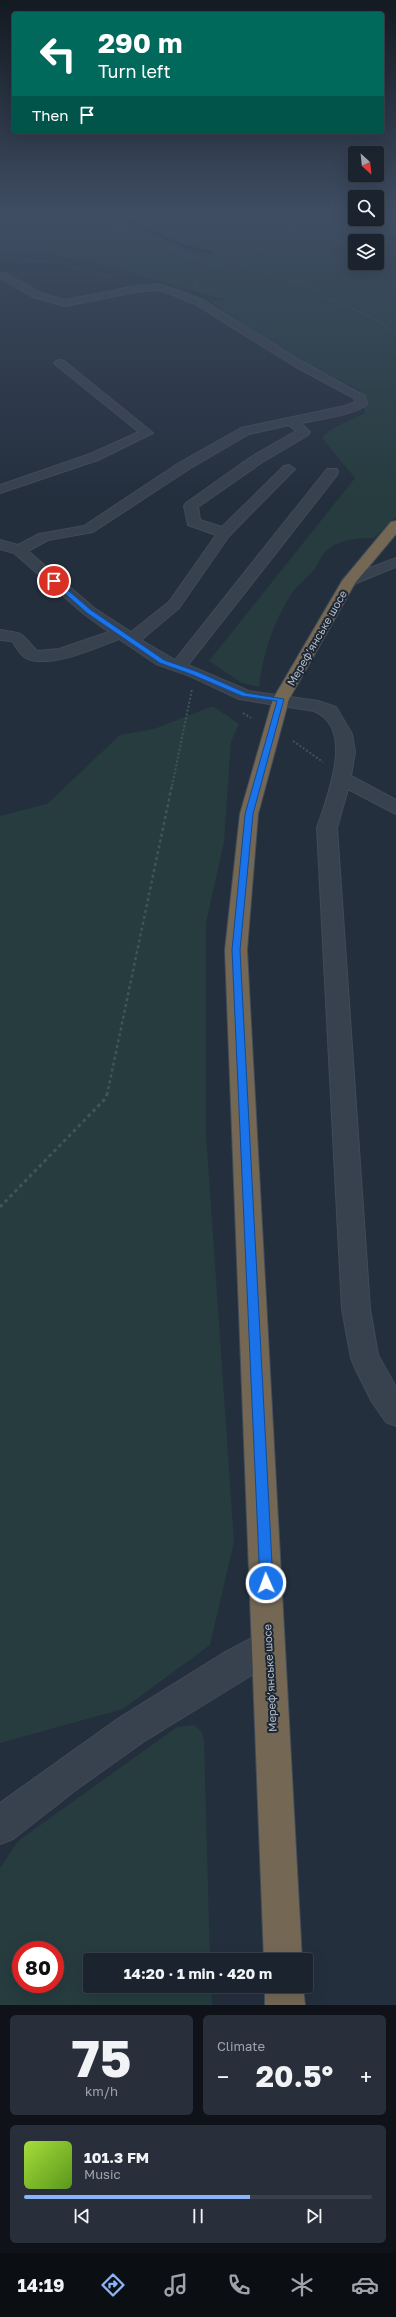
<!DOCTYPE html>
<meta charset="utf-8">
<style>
:root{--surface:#1b232e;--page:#282f3a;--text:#f1f3f6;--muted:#a0a4aa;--line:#39404a;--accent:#8ab4f8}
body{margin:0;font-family:"Golos Text",sans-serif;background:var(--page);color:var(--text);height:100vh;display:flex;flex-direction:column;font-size:15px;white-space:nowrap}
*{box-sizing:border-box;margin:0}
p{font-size:13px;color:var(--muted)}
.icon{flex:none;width:22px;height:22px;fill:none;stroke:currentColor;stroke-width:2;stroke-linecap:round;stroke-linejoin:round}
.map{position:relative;height:2005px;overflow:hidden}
.details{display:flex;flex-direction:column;gap:10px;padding:10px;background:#0f1319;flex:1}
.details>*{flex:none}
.hud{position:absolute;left:12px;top:12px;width:372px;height:122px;border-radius:4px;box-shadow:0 4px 16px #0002,0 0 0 1px var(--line);background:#00695c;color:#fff;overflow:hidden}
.needle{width:26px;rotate:153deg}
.tools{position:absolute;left:348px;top:146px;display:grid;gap:8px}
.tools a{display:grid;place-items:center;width:36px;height:36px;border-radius:4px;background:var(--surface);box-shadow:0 4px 16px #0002,0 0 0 1px var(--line);font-size:20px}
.speed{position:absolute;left:12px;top:1941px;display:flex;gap:8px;font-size:20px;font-weight:700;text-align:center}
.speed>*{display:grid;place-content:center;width:52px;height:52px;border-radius:50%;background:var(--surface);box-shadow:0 4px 16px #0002,0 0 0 1px var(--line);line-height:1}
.speed .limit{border:6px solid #d22;background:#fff;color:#111}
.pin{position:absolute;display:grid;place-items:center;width:34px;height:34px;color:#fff;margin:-17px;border:2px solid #fff;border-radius:50%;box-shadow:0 1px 4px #0007}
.me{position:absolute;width:44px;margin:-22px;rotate:358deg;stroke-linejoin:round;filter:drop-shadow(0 0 3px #0008)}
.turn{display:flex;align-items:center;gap:14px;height:84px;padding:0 20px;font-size:18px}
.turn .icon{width:52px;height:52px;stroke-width:2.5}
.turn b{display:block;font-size:28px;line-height:34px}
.then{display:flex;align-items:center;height:38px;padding:0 20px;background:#0003;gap:8px;font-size:15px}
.big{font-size:30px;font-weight:700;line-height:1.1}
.details .tile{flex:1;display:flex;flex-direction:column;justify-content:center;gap:6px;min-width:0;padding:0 14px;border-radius:6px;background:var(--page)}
.details .dial{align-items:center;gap:0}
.dial b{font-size:52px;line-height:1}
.song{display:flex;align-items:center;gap:12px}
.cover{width:48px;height:48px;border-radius:6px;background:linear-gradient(135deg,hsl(80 70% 55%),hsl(90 70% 35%))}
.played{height:4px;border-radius:2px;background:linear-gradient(90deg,var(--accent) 65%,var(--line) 65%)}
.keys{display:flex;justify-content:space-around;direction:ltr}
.heat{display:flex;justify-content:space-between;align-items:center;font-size:22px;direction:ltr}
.details .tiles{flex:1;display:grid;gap:10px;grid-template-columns:1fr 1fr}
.tile:last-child{grid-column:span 2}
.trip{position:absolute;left:83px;top:1953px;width:230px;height:40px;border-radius:4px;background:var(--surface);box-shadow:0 4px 16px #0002,0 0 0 1px var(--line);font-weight:700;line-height:40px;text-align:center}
.tabs{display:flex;height:64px;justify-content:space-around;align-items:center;background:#0b0e12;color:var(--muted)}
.tabs .icon{width:28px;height:28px}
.tabs .selected{color:var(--accent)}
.tabs b{font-size:18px;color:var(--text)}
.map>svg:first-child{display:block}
.green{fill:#263c3f;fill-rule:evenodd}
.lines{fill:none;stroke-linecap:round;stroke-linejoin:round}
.stream{stroke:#17263c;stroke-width:3}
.minor-casing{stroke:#414a57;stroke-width:2}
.highway-casing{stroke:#434c59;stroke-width:2}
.path-far3{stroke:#3f5557;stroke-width:1;stroke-dasharray:1.5 1.5;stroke-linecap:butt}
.path-far2{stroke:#3f5557;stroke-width:2;stroke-dasharray:2 2;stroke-linecap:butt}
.path-far1{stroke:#3f5557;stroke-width:2.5;stroke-dasharray:3 3;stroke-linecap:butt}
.path{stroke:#3f5557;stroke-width:3;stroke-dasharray:3.5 3.5;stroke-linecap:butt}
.minor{fill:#38414e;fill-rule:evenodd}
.highway{fill:#746855;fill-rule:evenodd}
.route{fill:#1a73e8;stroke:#114b97}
.labels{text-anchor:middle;stroke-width:4;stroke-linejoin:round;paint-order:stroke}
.street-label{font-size:11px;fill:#b4bcc9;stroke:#1d2633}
</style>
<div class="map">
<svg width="396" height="2005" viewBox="0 0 396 2005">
<rect width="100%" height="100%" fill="#242f3e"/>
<path class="green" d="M 0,215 L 355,215 L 355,219 L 377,219 L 377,215 L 396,215 L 396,358 L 390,357 L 396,359 L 396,517 L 374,538 C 358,538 339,539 326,551 C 320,556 318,566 313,571 C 306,579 297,585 292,593 C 273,622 263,654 259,687 L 242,683 L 209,661 L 355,478 L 322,438 L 330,430 L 365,413 L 360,390 L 294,358 L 210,301 L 227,300 L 88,261 L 23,251 L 0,255 L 0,248 L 9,249 L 0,247 ZM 355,241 L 377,241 L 377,263 L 355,263 Z
M 213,706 L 239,724 L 231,742 L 224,842 L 206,923 L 206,1133 L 234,1542 L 210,1645 L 123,1709 L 0,1743 L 0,816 L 47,804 L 120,735 L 154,729 Z
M 194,1725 L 201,1731 L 204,1740 L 210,1960 L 90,1960 L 90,1986 L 211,1986 L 212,2005 L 0,2005 L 0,1868 L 18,1841 L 177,1727 ZM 21,1950 L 55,1950 L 55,1984 L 21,1984 Z"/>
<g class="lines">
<path class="stream" d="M 113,215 L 186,247 L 212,253
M 288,215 L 337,217 L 396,240"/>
<g class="minor-casing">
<path id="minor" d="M 0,273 L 5,273 L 41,293 L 65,300 L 136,286 L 157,284 L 174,289 L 203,300 L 304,363 L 365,396 L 367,404 C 359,414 315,420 301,423 L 310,432 L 308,435 L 261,463 L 198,507 L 200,520 L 222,527 L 284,466 L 289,465 L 295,469 L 229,536 L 179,608 L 141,640 L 175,660 L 327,469 L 337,469 L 338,472 L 337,475 L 188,665 L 249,691 L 318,701 L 336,707 L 352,734 L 355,752 L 351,776 L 396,800 L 396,814 L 348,789 L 337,828 L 370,1309 L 378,1355 L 396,1387 L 396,1426 L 386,1422 L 372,1402 L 355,1368 L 351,1358 L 342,1309 L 317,828 C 327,797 356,728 314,711 L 239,699 L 190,676 L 156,664 L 119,639 C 96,648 50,669 26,658 C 20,655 16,646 12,641 L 0,640 L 0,630 C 28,634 19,633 37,651 L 59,649 L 109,632 L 84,614 L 14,553 L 0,549 L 0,540 L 18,545 L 39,534 L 84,526 L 179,463 L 241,428 L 345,406 L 355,402 L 354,398 L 296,367 L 195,304 L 168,293 L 157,290 L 136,292 L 65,306 L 33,297 L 0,278 ZM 289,425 L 296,431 L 251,457 L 186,503 L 184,506 L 188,525 L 216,535 L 169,602 L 131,632 L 94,608 L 28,551 L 48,540 L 93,532 L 189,469 L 249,434 Z
M 60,360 L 64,361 L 153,433 L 98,460 L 0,493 L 0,485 L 90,454 L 139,432 L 56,365 L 54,363 L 56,361 Z
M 396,558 L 396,567 L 354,584 L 344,584 L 342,581 L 344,578 Z
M 269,1629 L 281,1633 L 285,1645 L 281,1657 L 143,1742 L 77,1789 L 13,1839 L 0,1844 L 0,1803 L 119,1718 L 222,1654 Z"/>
</g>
<g class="highway-casing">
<path id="highway" d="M 396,521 L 396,534 L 355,583 L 289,699 L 258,814 L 247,950 L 302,1960 L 264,1960 L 225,950 L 240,814 L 273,699 L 342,581 L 391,522 Z
M 265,1986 L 303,1986 L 305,2005 L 265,2005 Z"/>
</g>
<path class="path-far3" d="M 98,215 L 121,229 L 146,234 L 177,253 L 215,265
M 0,256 L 20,260 L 68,263 L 75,268 L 112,277
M 234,262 L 299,226 L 297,223 L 313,215
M 196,285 L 203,270 L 215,265 L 234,262 L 312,287 L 329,299 L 373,318 L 396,334"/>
<path class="path-far2" d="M 243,713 L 251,718
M 293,741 L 323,762
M 172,786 L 192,689"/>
<path class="path-far1" d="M 107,1095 L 172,785"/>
<path class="path" d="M 0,1207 L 106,1098 L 107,1094"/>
<use href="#minor" class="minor"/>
<use href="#highway" class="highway"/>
</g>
<linearGradient id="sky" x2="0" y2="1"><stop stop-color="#141a22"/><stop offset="0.43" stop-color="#3f4d63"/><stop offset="1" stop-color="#3f4d63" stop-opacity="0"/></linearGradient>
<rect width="396" height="495" fill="url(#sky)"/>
<path class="route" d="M 52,580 L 56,580 L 91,610 L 164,660 L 198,672 L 246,693 L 284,699 L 253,814 L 240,950 L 273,1583 L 271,1588 L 266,1590 L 262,1588 L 260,1583 L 232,950 L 245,814 L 277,701 L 242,696 L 193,675 L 160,663 L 87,613 L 52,582 Z"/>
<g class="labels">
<g class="street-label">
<text transform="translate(317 638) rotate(-60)" y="4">Мереф’янське шосе</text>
<text transform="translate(270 1678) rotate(-93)" y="4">Мереф’янське шосе</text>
</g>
</g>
</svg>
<div class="tools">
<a><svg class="needle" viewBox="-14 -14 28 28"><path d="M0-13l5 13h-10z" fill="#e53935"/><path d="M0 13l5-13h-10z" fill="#a0a4aa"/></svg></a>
<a><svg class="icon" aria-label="search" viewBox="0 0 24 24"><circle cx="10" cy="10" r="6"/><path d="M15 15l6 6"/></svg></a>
<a><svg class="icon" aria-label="layers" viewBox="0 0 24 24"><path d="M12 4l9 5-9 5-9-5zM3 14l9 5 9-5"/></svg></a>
</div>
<div class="speed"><div class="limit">80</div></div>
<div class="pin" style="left:54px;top:581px;background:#d93025"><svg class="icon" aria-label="arrive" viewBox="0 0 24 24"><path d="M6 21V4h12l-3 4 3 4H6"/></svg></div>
<svg class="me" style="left:266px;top:1583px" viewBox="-20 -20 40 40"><circle r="17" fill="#1a73e8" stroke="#fff" stroke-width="3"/><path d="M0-11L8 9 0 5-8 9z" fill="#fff"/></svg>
<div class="trip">14:20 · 1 min · 420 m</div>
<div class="hud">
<div class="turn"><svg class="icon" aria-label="left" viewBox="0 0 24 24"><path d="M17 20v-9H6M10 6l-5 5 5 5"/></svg><div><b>290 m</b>Turn left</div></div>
<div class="then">Then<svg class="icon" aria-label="arrive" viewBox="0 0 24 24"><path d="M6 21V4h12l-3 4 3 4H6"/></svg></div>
</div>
</div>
<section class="details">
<div class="tiles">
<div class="tile dial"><b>75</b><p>km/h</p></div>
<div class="tile"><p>Climate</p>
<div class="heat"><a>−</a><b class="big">20.5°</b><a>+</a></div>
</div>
<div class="tile">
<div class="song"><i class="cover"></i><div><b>101.3 FM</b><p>Music</p></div></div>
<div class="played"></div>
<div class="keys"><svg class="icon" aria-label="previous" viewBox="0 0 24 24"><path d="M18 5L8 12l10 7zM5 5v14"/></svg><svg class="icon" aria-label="pause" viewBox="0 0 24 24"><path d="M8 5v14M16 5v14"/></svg><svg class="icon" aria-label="next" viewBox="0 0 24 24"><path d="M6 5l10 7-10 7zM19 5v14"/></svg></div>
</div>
</div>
</section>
<nav class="tabs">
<b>14:19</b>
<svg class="icon selected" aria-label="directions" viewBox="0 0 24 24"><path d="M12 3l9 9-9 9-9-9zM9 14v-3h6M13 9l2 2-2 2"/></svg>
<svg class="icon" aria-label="music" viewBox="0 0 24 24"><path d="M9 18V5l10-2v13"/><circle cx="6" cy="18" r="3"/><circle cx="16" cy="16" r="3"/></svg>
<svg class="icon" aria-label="phone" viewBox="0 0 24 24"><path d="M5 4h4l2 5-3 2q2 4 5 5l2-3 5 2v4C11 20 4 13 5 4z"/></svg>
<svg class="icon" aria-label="climate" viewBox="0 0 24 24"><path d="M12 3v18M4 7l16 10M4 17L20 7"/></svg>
<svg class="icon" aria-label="car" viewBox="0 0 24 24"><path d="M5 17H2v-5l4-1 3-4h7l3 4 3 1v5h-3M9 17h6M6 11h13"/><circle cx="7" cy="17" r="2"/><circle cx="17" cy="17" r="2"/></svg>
</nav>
